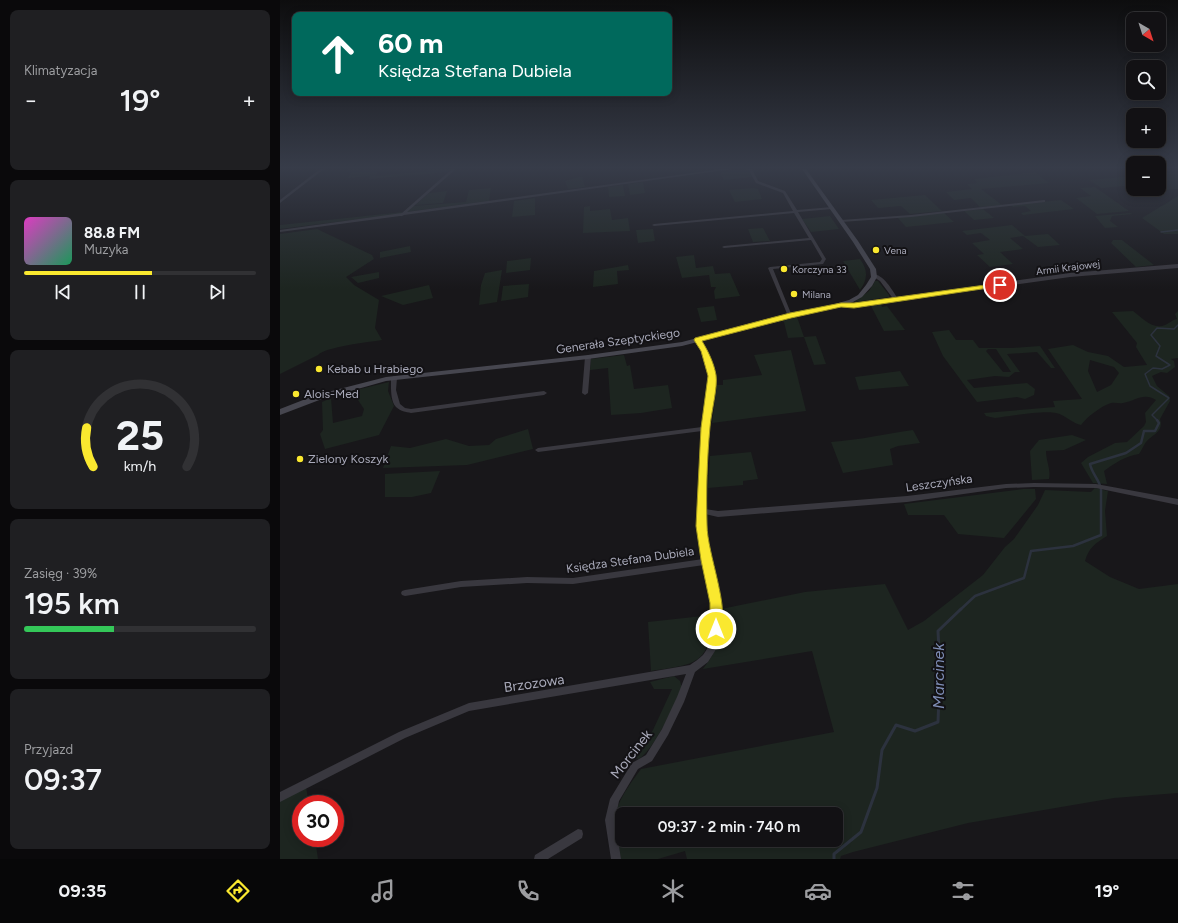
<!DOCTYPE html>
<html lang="pl">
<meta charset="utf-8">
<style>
:root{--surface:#121114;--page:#1f1f22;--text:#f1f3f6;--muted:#9c9da0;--line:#313134;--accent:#fae82f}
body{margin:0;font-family:Figtree,sans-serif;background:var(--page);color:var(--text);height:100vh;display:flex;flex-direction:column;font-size:15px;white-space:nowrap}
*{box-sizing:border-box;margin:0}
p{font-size:13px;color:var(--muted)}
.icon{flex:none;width:22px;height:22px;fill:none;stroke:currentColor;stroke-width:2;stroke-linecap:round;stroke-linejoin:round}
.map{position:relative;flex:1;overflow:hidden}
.drawer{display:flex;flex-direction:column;gap:10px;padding:10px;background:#0a090b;width:280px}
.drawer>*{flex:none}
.top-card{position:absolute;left:12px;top:12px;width:380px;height:84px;border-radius:8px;box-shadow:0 2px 10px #0003,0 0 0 1px var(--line);background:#00695c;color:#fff;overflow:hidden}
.needle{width:26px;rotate:141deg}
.fabs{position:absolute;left:846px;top:12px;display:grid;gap:8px}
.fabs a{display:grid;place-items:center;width:40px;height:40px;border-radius:8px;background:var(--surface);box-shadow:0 2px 10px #0003,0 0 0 1px var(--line);font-size:20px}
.speed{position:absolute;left:12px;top:795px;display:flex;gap:8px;font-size:20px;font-weight:700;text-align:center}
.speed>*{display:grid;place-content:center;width:52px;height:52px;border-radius:50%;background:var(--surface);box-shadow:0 2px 10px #0003,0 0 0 1px var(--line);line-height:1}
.speed .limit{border:6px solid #d22;background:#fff;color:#111}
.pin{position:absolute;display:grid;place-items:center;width:34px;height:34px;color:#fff;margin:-17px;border:2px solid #fff;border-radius:50%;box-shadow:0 1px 4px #0007}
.me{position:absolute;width:44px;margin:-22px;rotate:0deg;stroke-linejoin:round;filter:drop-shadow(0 0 3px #0008)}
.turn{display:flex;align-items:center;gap:14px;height:84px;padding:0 20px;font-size:18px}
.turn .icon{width:52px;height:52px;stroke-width:2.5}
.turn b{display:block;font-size:28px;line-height:34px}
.big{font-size:30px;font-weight:600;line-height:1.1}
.drawer .card{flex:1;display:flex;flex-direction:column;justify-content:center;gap:6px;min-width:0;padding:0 14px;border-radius:8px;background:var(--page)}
.drawer .dial{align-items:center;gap:0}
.dial svg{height:104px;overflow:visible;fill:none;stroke:var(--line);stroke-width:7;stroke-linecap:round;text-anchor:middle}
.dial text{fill:var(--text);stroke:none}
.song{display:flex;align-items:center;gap:12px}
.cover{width:48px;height:48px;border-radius:6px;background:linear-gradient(135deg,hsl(310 70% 55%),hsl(150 70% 35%))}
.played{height:4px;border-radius:2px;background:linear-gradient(90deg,var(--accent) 55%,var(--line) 55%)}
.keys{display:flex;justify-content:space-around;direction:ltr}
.heat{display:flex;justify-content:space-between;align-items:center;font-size:22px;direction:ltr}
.charge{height:6px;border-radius:3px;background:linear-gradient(90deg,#34c759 39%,var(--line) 0)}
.trip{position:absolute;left:335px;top:807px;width:228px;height:40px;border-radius:8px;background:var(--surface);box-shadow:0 2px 10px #0003,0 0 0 1px var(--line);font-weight:600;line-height:40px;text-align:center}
.menu{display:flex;height:64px;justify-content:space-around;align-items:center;background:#070708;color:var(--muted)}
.menu .icon{width:28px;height:28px}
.menu .current{color:var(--accent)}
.menu b{font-size:18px;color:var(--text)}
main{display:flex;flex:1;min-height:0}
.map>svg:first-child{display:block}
.green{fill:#1d2520;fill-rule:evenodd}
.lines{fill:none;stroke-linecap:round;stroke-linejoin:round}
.stream-far2{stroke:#2c323e;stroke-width:1.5}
.stream-far1{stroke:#2c323e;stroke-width:2.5}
.stream{stroke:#2c323e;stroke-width:3}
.minor{fill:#39383f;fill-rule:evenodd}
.tertiary{fill:#39383f;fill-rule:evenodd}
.secondary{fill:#46464f;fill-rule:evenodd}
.route{fill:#fae82f;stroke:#a2971f}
.poi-dot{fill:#fae82f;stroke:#131215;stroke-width:1.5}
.labels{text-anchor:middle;stroke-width:4;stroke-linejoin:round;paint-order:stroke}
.far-poi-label{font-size:10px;fill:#a9aaba;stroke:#131215;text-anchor:start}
.far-street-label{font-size:10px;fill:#a9aaba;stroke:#131215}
.street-label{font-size:12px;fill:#a9aaba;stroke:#131215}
.poi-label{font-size:12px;fill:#a9aaba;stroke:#131215;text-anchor:start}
.near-street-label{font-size:14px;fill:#a9aaba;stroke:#131215}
.near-water-label{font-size:16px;font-style:italic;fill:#7f8eb6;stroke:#131215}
</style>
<main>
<section class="drawer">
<div class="card"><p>Klimatyzacja</p>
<div class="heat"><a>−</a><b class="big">19°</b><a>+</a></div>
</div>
<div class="card">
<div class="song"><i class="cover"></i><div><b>88.8 FM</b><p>Muzyka</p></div></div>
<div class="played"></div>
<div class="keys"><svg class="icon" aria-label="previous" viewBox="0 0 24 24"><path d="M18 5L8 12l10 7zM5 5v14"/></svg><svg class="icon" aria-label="pause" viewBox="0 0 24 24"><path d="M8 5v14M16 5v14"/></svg><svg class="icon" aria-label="next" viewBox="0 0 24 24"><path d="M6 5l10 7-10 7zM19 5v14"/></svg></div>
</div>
<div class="card dial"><svg viewBox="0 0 100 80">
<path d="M14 69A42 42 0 1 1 86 69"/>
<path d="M14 69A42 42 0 0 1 9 39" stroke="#fae82f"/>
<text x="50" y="56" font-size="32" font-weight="700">25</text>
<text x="50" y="72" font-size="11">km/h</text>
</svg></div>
<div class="card"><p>Zasięg · 39%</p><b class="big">195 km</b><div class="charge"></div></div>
<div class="card"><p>Przyjazd</p><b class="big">09:37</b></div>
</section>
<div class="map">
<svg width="898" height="859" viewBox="0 0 898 859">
<rect width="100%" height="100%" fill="#18171a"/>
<path class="green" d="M 68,169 L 81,169 L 81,171 L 98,170 L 95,176 L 149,171 L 150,169 L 172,169 L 168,172 L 89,179 L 90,176 L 68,178 L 71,172 L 67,172 Z
M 468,169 L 472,177 L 444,180 L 440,172 Z
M 755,172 L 769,183 L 701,189 L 722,205 L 700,207 L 691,198 L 674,200 L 666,192 L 692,189 L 687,184 L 697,183 L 694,179 Z
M 898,172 L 898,189 L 855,192 L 844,186 L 821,188 L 809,180 L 853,176 L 853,189 L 879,189 L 879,173 Z
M 302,176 L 305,187 L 288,189 L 285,181 Z
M 363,182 L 365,193 L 350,195 L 348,184 Z
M 343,185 L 345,196 L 329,197 L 328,187 Z
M 815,187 L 849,211 L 817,214 L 796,198 L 811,196 L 800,188 Z
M 211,188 L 209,201 L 126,212 L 133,206 L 186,202 L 189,190 Z
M 473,188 L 478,189 L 482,199 L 455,202 L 449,190 Z
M 167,191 L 163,203 L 135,205 L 149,193 Z
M 645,195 L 662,211 L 630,214 L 621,206 L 598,208 L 591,200 Z
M 898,196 L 898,234 L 884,234 L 862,218 Z
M 255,198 L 255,215 L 232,217 L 234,201 Z
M 781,200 L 794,209 L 743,215 L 741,213 L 751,211 L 745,206 L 733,207 L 731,205 Z
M 310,206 L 310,211 L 330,209 L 332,220 L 348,218 L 350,231 L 303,233 L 304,207 Z
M 703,209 L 714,218 L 694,220 L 684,211 Z
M 123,212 L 120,214 L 0,229 L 0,225 Z
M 664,213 L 674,222 L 626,227 L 617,217 Z
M 850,213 L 853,214 L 832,216 L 830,221 L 838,227 L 825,228 L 815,216 Z
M 550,216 L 559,229 L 531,232 L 522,219 Z
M 732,225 L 745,236 L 768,234 L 780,245 L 758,247 L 743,236 L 730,238 L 743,249 L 720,252 L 733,264 L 710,267 L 697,255 L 704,254 L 692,243 L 710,240 L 701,233 L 687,235 L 682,231 Z
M 483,228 L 490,241 L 473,242 L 468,229 Z
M 37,229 L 92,255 L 94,259 L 66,277 L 74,285 L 99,300 L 95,328 L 102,340 C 89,342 45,347 38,355 L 0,374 L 0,234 Z
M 373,229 L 375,241 L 358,243 L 356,230 Z
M 833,240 L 842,240 L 874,265 L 856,267 L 831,243 Z
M 130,246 L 131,252 L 100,258 L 100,252 Z
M 414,255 L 416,268 L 433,266 L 435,274 L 450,273 L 460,296 L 435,299 L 434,291 L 436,287 L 431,287 L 429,275 L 402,278 L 396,257 Z
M 251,258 L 250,270 L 226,273 L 227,261 Z
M 580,259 C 588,270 588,279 580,290 L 563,261 Z
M 348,265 L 349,270 L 337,271 L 338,284 L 313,287 L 314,271 Z
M 222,270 L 217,302 L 199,305 L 201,285 L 205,273 Z
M 99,272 L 99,278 L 78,283 L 71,277 Z
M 595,281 L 598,281 L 609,295 L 609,297 L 574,302 L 589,291 Z
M 249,284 L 248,297 L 221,301 L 223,286 Z
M 149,285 L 153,298 L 123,305 L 101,296 Z
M 601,304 L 602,307 L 607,306 L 625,330 L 604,331 L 591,306 Z
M 434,306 L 437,320 L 421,322 L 417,308 Z
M 853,311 C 862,318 873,330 885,325 C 890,323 892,320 897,319 L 895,314 L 898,311 L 898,358 L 891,359 L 894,361 L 895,367 L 887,373 L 881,372 L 872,376 L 877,386 L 889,396 L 890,401 L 880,419 C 884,432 873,434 866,442 C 863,446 862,450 859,454 C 845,456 835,463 824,471 L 827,484 L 813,483 L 801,463 L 808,457 L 835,443 L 847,442 L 864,426 L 866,422 L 865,413 L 876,400 C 864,392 855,401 843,403 C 839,404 835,402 831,403 C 821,406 807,417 801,425 C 791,423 786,415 776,413 C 766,410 728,416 715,418 L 706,416 L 704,413 L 775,407 L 773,401 L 802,399 L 768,349 L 793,345 L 808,352 L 828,356 L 844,367 L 867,365 L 856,347 L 857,343 L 832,312 ZM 810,360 L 834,367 L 839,373 L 831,385 L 817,392 L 808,371 Z
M 517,317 L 524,337 L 536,336 L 546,364 L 534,365 L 524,337 L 508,338 L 504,322 L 502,321 Z
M 669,330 L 676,340 L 693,340 L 699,348 L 732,348 L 760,346 L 775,368 L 771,368 L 757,352 L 727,354 L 740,372 L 735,372 L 729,377 L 715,376 L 687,380 L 694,388 L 747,383 L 755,389 L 754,395 L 745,399 L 737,397 L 697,402 L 663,356 L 652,332 ZM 708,349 L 716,349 L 731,372 L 723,372 L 706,351 Z
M 511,350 L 526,411 L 432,423 L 437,385 L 443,385 L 443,380 L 482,375 L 474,355 Z
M 344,355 L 347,366 L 350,365 L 354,389 L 388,385 L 392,408 L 361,413 L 331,415 L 328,368 L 310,370 L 311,359 Z
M 620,371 L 629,386 L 579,390 L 575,377 Z
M 109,382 L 108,391 L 114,406 L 99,435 L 45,449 L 40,434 L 43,430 L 42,402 L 51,398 L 53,423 L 82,416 L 84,409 L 78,400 L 76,390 Z
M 248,429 L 253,449 L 187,465 L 103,468 L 111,446 L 130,448 L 166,439 L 189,446 L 209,445 L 216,439 Z
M 633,430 L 640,443 L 618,446 L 610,449 L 613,465 L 563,473 L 551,442 C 579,440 605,434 633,430 Z
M 792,435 L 806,440 L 784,450 L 766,451 C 766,461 771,469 769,479 L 752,480 L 750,451 L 759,440 Z
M 471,452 L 478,479 L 463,481 L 463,485 L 428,488 L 430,456 Z
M 160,471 L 151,493 L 132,497 L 105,497 L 105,474 Z
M 815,488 L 828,491 L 825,511 L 827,536 C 816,543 809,547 805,561 L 830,577 L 859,589 L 898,584 L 898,793 L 834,798 L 688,823 L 573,852 L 561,856 L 560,859 L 407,859 L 405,851 L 378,859 L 341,859 C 339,845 333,827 336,812 C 340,797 352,781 361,769 L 554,732 L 532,651 L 423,669 C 439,648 442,636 441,609 L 525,592 L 605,584 L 628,630 L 644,621 L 703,575 L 725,547 L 734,539 L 758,505 L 765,490 L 811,492 ZM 342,814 L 556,814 L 556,840 L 342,840 Z
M 743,489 L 755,489 L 756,499 L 724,538 L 678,534 L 664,515 L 628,515 L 624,504 Z
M 432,615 C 430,665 416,664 371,671 L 368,622 Z
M 394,676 L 400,681 L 402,688 C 393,707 376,747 359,759 L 354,758 L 373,730 L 392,689 L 374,689 L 370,682 Z
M 26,787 L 29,804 L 21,804 L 21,838 L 35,838 L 38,859 L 0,859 L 0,800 Z"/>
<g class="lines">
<path class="stream-far2" d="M 881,232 L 898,230
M 878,421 L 872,415 L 889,398 L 870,386 L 865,374 L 873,368 L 882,369 L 890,365 L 876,356 L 880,346 L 871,335 L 877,328 L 894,329 L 898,325"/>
<path class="stream-far1" d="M 680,610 L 695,596 L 744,578 L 751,551 L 793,546 L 821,535 L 821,489 C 819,479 812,474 810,464 L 846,453 L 861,443 L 864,431 L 875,431 L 879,423 L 877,420"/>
<path class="stream" d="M 554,859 L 554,854 L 581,832 L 597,788 L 602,750 L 616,725 L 635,731 L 658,722 L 660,671 L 658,631 L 681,609"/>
<path class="minor" d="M 40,169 L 44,169 L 0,203 L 0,200 Z
M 172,169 L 176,169 L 127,212 L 441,169 L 452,169 L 124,215 L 122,216 L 120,216 L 0,232 L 0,230 L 122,213 Z
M 468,169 L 472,169 L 478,181 L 505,191 L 517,210 L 552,207 L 554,208 L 552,209 L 518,212 L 546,259 L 543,264 L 493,269 L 512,316 L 512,317 L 510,317 L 508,316 L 488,268 L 490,267 L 540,262 L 542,259 L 531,240 L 444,248 L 442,247 L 444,246 L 529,238 L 514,213 L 374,226 L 372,225 L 374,224 L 513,211 L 503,193 L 476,183 Z
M 764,200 L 765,200 L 765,202 L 631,217 L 561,222 L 559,221 L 561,220 L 631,215 Z
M 592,274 C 604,274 612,290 618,299 L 618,300 L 614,300 L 600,281 L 592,276 Z
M 418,338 L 420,339 L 428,351 L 435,376 L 428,429 L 425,509 L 438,511 L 627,496 L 726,484 L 754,483 L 816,484 L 898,499 L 898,505 L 816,488 L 754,487 L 726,488 L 627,502 L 438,517 L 425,514 L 424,526 L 441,611 L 441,624 L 440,637 L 435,651 L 428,662 L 415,672 L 404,702 L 388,735 L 372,761 L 358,769 L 339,801 L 335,820 L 341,859 L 331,859 L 325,820 L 330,799 L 352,763 L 366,755 L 382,729 L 397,697 L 406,674 L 189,711 L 125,738 L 0,802 L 0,792 L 119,732 L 189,703 L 410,665 C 414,662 419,659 423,655 C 443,630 430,593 424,565 L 293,584 L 247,583 L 181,587 L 125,596 L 122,595 L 121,593 L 122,591 L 125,590 L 181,581 L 247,577 L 293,578 L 423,559 L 418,526 L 422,431 L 258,452 L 255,450 L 258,448 L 422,427 L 429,376 L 422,351 L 415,340 Z
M 308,355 L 311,357 L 308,393 L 305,395 L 302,393 L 305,357 Z
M 114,376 L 117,378 L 116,390 L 120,404 L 125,408 L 131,409 L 264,391 L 267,393 L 264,395 L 131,413 C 126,412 120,411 116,407 C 110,401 111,386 111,378 Z
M 298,829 L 302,830 L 303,834 L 302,838 L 268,859 L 254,859 L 255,855 Z"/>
<path class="tertiary" d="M 898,264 L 898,268 L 790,277 L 574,307 L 561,307 L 558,305 L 561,303 L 574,303 L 790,273 Z"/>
<path class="secondary" d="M 522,169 L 526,169 L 578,241 L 596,269 L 597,277 L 592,286 L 582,297 L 573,302 L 554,308 L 511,318 L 402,346 L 308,359 L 106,381 L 42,399 L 0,415 L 0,409 L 36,395 L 106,377 L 308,355 L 402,342 L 510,314 L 551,305 L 569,300 L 578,295 L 586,285 L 591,277 L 590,269 L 573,242 Z"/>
</g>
<linearGradient id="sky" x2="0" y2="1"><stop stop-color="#0d0d0e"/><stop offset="0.58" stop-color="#373c49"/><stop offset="1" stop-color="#373c49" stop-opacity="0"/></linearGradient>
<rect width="898" height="289" fill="url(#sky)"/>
<path class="route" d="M 720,283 L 722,283 L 722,286 L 574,308 L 561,307 L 511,318 L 422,341 C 428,351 434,363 436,375 C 438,387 431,413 430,427 C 427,458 426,493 427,525 C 427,553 451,610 440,633 L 436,635 L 432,633 L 430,629 L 430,603 L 421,560 L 416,526 L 421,428 L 428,376 L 421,351 L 414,340 L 415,338 L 510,313 L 561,303 L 574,303 Z"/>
<g class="poi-dot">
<circle cx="596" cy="250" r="4"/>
<circle cx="504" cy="269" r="4"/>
<circle cx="514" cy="294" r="4"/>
<circle cx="39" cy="369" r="4"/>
<circle cx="16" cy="394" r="4"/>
<circle cx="20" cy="459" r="4"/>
</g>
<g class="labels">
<g class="far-poi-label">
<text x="604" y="254">Vena</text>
<text x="512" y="273">Korczyna 33</text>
<text x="522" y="298">Milana</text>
</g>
<g class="far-street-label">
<text transform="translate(788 267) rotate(-7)" y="4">Armii Krajowej</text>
</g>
<g class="street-label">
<text transform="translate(338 341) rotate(-8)" y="4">Generała Szeptyckiego</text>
<text transform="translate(659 483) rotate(-8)" y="4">Leszczyńska</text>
<text transform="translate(350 560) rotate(-8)" y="4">Księdza Stefana Dubiela</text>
</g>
<g class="poi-label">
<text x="47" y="373">Kebab u Hrabiego</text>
<text x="24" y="398">Alois-Med</text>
<text x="28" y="463">Zielony Koszyk</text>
</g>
<g class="near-street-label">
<text transform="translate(254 683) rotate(-8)" y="5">Brzozowa</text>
<text transform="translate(351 754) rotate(-52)" y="5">Morcinek</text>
</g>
<g class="near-water-label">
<text transform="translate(658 676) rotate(-90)" y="6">Marcinek</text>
</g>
</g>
</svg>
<div class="fabs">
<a><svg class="needle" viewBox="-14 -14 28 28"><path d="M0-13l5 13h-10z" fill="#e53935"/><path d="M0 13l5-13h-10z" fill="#9c9da0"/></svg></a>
<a><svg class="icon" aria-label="search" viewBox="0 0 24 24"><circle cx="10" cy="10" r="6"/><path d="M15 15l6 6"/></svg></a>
<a>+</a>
<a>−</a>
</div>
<div class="speed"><div class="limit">30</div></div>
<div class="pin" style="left:720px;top:285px;background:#d93025"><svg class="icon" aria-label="arrive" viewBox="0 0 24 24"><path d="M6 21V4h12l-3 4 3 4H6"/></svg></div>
<svg class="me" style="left:436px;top:629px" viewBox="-20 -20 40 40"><circle r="17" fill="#fae82f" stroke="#fff" stroke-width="3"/><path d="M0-11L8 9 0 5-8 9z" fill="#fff"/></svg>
<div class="trip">09:37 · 2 min · 740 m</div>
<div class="top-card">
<div class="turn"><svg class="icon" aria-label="ahead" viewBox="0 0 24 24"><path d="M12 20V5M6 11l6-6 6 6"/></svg><div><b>60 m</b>Księdza Stefana Dubiela</div></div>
</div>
</div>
</main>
<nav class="menu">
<b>09:35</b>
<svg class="icon current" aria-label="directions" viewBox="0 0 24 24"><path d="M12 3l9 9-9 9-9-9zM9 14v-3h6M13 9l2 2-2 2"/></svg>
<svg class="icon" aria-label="music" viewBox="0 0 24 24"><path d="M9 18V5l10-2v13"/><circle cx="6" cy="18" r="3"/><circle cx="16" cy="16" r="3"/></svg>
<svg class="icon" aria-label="phone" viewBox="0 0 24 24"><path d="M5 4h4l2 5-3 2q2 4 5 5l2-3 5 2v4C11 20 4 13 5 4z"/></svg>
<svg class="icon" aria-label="climate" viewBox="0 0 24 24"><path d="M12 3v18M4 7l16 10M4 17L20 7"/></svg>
<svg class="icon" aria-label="car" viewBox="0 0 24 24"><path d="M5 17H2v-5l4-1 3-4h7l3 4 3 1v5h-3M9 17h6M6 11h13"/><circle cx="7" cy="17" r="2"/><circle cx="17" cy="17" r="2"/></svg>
<svg class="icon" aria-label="filters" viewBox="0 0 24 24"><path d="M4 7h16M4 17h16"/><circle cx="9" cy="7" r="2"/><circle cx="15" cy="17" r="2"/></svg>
<b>19°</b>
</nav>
